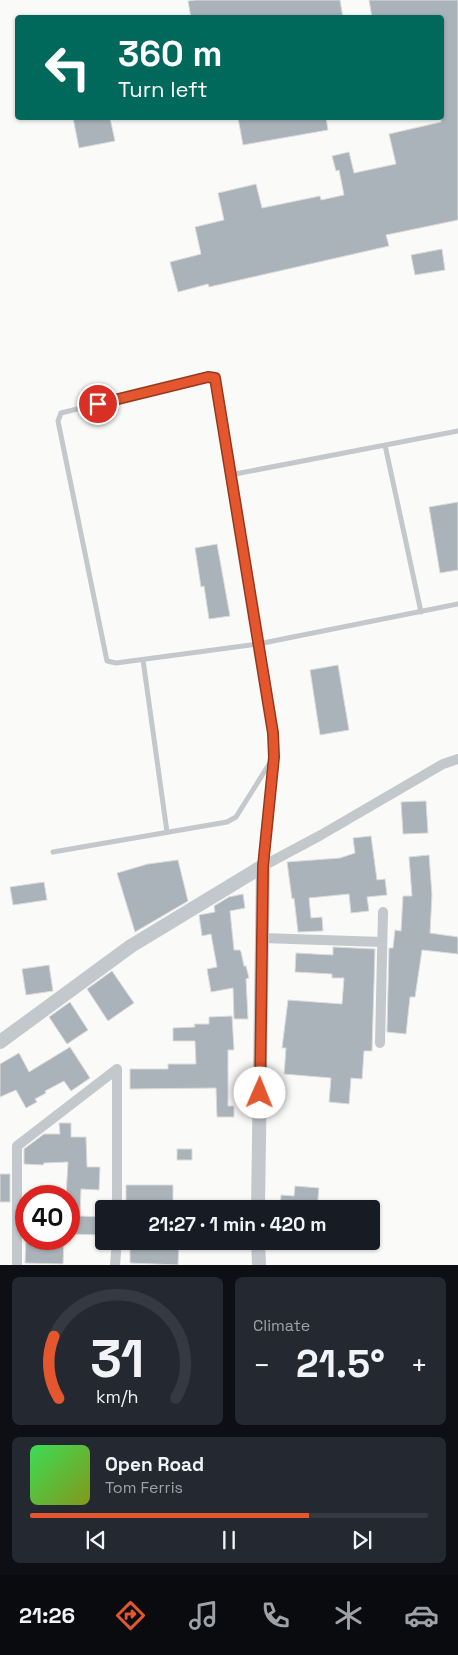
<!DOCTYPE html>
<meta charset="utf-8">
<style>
:root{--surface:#171b24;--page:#242831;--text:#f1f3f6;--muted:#9ea1a6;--line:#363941;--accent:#e4572e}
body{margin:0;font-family:"Space Grotesk",sans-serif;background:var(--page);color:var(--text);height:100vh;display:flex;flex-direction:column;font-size:19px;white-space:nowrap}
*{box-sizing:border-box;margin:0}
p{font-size:16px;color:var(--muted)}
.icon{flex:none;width:28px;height:28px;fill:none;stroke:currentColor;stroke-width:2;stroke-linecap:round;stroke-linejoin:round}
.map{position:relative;height:1265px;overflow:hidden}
.panel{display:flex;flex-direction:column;gap:12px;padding:12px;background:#0d0f14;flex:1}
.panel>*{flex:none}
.guide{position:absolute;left:15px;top:15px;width:429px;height:105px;border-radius:5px;box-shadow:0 1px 4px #0004;background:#00695c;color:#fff;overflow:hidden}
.speed{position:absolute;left:15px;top:1185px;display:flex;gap:10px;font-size:25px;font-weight:700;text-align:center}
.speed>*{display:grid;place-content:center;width:65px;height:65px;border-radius:50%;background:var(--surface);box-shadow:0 1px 4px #0004;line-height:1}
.speed .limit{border:8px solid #d22;background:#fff;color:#111}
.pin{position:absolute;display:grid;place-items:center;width:42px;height:42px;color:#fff;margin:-21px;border:2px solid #fff;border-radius:50%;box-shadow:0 1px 5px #0007}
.me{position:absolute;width:55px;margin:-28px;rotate:1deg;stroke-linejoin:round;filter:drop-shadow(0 0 4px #0008)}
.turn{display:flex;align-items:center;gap:18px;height:105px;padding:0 20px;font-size:22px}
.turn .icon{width:65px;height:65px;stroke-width:2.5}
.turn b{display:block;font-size:35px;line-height:42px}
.big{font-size:38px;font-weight:700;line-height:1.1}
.panel .card{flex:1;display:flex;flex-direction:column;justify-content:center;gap:8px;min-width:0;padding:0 18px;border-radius:8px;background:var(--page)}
.panel .dial{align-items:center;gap:0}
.dial svg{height:130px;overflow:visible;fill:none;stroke:var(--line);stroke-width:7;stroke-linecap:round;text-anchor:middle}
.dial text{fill:var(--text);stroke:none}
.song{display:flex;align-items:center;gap:15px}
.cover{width:60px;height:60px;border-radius:8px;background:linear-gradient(135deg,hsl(130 70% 55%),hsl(70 70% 35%))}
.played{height:5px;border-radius:2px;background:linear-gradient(90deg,var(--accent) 70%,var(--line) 70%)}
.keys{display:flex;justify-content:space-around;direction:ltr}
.heat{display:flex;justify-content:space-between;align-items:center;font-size:28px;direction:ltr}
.panel .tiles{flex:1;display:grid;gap:12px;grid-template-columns:1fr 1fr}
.card:last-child{grid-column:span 2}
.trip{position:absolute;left:95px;top:1200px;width:285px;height:50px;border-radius:5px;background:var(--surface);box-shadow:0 1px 4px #0004;font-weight:700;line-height:50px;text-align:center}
.menu{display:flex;height:80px;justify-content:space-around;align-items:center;background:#090b0e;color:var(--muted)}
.menu .icon{width:35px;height:35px}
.menu .selected{color:var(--accent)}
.menu b{font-size:22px;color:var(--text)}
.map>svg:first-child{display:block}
.building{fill:#aab3b9;stroke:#dcdcda}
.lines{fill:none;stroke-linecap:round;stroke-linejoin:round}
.service{stroke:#c3c8cc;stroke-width:5}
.minor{stroke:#c3c8cc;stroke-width:10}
.tertiary{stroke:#c3c8cc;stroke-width:14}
.route-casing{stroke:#94391e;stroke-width:12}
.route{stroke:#e4572e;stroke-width:9}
</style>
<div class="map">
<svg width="458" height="1265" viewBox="0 0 458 1265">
<rect width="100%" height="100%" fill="#fafaf8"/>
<path class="building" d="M 196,0 L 340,0 L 343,18 L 191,18 L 188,1 Z
M 369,0 L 458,0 L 458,220 L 386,235 L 389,246 L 209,287 L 208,284 L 178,292 L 170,262 L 201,254 L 195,227 L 224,220 L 218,193 L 256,184 L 262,208 L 320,196 L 321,200 L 344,195 L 339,170 L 336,171 L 332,156 L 349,152 L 354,173 L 396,164 L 389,134 L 441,122 L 441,18 L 372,18 Z
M 73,118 L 110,118 L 115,141 L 79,148 Z
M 238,118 L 326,118 L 328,130 L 243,145 Z
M 442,249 L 445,270 L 415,275 L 411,255 Z
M 458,502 L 458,570 L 440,573 L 429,507 Z
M 217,544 L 230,616 L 209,619 L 204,586 L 201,587 L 195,548 Z
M 338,665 L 349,730 L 320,735 L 310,670 Z
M 426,801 L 428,833 L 403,834 L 401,802 Z
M 371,836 L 377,880 L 385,879 L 387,895 L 367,897 L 369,911 L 351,913 L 349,894 L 309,898 L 311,918 L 322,917 L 323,931 L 298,932 L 294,898 L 292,899 L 287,862 L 340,858 L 355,853 L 353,838 Z
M 429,855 L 432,895 L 430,933 L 458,937 L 458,954 L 422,950 L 415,997 L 410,997 L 406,1034 L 387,1032 L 389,948 L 393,948 L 395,930 L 401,931 L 403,896 L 412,896 L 409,857 Z
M 178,860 L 188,901 L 135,932 L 117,873 L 148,864 Z
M 44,882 L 47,900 L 13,905 L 10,887 Z
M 243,894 L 245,908 L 230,911 L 234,950 L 240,950 L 241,952 L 244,966 L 246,966 L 249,978 L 246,979 L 248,1019 L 234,1019 L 233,988 L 211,992 L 207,969 L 217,967 L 211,934 L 202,936 L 199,915 L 215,912 L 214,906 L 229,897 Z
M 333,947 L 375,949 L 372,1051 L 364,1051 L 362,1079 L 351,1078 L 349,1104 L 329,1102 L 331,1078 L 284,1074 L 286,1048 L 282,1048 L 288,1000 L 342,1004 L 344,978 L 332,978 L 332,974 L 295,972 L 296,953 L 333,955 Z
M 49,965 L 53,991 L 26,995 L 22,969 Z
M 112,971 L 134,1003 L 108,1021 L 87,989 Z
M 70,1002 L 88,1030 L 67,1044 L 49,1017 Z
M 232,1016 L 234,1050 L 228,1050 L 228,1106 L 234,1106 L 234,1117 L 217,1117 L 216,1088 L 130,1089 L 130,1069 L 168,1069 L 168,1064 L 196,1064 L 195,1041 L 173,1041 L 173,1028 L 195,1027 L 194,1024 L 209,1024 L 209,1017 Z
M 70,1047 L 90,1078 L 71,1091 L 64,1081 L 45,1091 L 46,1093 L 35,1099 L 37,1102 L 26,1108 L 16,1090 L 0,1097 L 0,1064 L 19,1053 L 29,1072 Z
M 59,1123 L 71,1123 L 71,1137 L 86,1137 L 87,1167 L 100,1167 L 99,1190 L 81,1189 L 80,1216 L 101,1217 L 101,1235 L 69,1234 L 69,1196 L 66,1196 L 68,1162 L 44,1163 L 43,1165 L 24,1164 L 24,1149 L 44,1134 L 60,1134 Z
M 177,1149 L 192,1149 L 192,1160 L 177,1160 Z
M 0,1174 L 10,1174 L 10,1202 L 0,1202 Z
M 126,1185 L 173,1185 L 173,1209 L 126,1209 Z
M 295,1186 L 319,1188 L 317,1209 L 280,1209 L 281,1195 L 294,1196 Z
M 26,1239 L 64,1240 L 63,1264 L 25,1263 Z
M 130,1241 L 179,1241 L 178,1265 L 130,1263 Z"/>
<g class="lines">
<path class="service" d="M 385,445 L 421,612
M 230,475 L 458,431
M 143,660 L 167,832
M 53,852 L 227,822 L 236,817 L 273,758
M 263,866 L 274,757 L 273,733 L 215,378 L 208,377 L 61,413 L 58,421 L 107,661 L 116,663 L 258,644 L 458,604"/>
<path class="minor" d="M 263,866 L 321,835 L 443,764 L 458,759
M 262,938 L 382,942
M 380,1043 L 383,912
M 117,1069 L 117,1209
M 17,1265 L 17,1146 L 117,1069
M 115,1265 L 117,1241"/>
<path class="tertiary" d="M 0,1042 L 131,946 L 263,866
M 258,1209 L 263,866
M 258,1241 L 259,1265"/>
</g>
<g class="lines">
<g class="route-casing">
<path id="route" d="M 98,404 L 208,377 L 215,378 L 273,733 L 274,757 L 263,866 L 260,1093"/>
</g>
<use href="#route" class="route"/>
</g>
</svg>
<div class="speed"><div class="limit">40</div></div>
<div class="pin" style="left:98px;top:404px;background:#d93025"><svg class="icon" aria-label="arrive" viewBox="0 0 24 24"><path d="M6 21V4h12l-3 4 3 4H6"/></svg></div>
<svg class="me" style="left:260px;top:1093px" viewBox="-20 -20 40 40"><circle r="19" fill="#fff"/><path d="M0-13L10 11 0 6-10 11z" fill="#e4572e"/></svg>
<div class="trip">21:27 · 1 min · 420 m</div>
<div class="guide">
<div class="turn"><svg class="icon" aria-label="left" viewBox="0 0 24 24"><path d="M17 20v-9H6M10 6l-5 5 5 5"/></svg><div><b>360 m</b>Turn left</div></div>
</div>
</div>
<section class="panel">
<div class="tiles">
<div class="card dial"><svg viewBox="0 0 100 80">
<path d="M14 69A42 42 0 1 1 86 69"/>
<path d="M14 69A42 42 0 0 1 11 31" stroke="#e4572e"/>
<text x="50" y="56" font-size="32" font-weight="700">31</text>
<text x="50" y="72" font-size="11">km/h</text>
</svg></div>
<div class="card"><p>Climate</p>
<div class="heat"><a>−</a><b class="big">21.5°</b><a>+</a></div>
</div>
<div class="card">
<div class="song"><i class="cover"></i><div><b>Open Road</b><p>Tom Ferris</p></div></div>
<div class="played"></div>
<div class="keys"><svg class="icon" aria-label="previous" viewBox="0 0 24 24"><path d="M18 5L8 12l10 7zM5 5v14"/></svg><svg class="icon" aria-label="pause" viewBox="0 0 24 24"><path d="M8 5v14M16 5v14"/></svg><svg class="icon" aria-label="next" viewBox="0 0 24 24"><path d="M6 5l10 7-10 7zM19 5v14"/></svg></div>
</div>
</div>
</section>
<nav class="menu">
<b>21:26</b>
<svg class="icon selected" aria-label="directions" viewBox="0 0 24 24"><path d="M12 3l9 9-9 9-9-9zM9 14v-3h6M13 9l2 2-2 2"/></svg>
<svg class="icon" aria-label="music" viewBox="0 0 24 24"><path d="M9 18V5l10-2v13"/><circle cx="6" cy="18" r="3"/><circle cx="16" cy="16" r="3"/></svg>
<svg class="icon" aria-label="phone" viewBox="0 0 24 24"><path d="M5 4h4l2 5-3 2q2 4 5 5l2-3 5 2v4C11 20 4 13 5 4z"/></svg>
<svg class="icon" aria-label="climate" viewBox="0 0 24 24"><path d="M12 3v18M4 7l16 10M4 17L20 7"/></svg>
<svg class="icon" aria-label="car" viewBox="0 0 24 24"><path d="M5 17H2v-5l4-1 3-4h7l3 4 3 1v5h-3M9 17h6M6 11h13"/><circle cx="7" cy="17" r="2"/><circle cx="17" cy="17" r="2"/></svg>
</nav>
